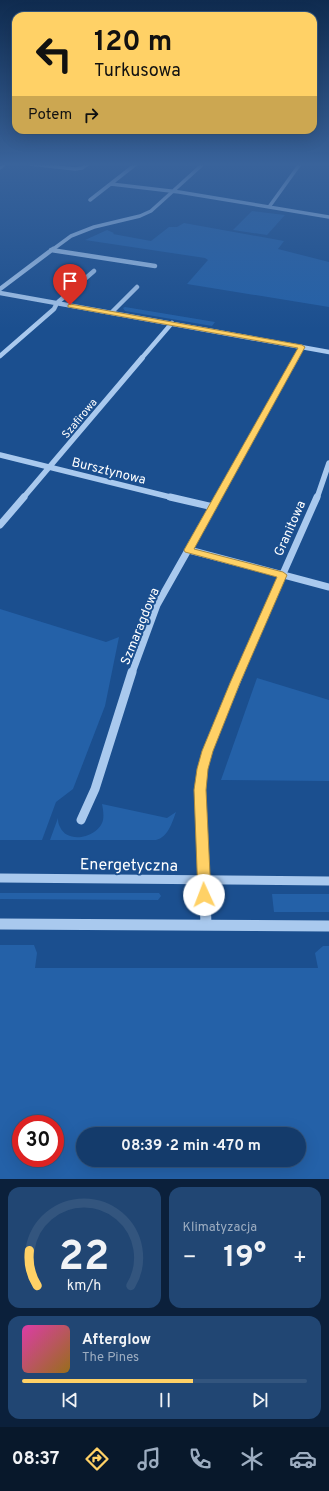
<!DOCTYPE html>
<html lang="pl">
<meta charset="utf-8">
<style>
:root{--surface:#143b6b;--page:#214673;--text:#f1f3f6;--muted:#9dadc1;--line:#33557e;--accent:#ffd166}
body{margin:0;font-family:Overpass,sans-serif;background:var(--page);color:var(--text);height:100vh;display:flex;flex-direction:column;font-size:15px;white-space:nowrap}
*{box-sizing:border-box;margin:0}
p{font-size:13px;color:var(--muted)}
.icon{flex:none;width:22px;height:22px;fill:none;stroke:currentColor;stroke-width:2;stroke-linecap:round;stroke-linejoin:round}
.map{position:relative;height:1179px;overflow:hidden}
.panel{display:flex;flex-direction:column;gap:8px;padding:8px;background:#0b203b;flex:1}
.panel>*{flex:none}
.hud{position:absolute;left:12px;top:12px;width:305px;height:122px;border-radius:12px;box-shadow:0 4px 16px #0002,0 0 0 1px var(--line);background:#ffd166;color:#111;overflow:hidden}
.speed{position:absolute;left:12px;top:1115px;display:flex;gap:8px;font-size:20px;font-weight:700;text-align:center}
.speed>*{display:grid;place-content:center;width:52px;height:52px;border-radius:50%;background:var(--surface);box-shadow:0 4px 16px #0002,0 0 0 1px var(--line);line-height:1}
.speed .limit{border:6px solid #d22;background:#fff;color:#111}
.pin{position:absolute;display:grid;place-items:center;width:34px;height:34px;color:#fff;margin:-41px -17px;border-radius:50% 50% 50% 0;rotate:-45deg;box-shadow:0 0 4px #0007}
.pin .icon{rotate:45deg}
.me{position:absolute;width:44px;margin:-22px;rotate:358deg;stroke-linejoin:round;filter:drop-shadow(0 0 3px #0008)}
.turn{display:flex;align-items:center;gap:14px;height:84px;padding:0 16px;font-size:18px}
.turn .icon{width:52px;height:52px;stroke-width:2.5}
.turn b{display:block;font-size:28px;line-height:34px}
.then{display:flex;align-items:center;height:38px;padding:0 16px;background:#0003;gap:8px;font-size:15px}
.big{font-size:30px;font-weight:700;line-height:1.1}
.panel .tile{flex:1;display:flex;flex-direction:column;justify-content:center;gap:6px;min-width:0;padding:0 14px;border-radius:12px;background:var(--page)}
.panel .dial{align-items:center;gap:0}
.dial svg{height:104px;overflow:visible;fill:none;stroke:var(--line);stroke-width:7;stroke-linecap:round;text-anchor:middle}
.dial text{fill:var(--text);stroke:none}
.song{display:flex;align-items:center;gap:12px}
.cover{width:48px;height:48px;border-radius:6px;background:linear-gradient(135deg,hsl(320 70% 55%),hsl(40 70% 35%))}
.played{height:4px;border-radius:2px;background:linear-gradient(90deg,var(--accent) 60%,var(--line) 60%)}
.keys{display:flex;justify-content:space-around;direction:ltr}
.heat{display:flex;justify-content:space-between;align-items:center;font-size:22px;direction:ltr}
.panel .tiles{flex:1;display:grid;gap:8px;grid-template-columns:1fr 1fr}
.tile:last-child{grid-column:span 2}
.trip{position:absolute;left:76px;top:1127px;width:230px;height:40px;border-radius:20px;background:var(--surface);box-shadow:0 4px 16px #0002,0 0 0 1px var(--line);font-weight:700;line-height:40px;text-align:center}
.tabs{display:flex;height:64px;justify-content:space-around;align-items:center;background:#08182b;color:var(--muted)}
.tabs .icon{width:28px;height:28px}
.tabs .on{color:var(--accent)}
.tabs b{font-size:18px;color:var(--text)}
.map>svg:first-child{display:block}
.green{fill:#2461a8;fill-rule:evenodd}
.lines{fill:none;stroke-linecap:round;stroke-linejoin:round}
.minor-far5{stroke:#a9c9ee;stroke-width:3.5}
.minor-far4{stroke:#a9c9ee;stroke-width:4.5}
.minor-far3{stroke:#a9c9ee;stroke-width:5.5}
.minor-far2{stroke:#a9c9ee;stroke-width:7}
.minor-far1{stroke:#a9c9ee;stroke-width:9}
.minor{stroke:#a9c9ee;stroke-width:11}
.route{fill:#ffd166;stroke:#a68842}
.labels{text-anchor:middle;stroke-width:4;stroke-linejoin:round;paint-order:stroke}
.far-street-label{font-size:11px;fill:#fff;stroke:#1b4f8f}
.street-label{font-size:13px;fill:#fff;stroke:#1b4f8f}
.near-street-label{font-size:16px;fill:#fff;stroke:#1b4f8f}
</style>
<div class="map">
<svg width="329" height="1179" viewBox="0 0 329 1179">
<rect width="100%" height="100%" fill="#1b4f8f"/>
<path class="green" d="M 252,211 L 285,215 L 267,235 L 233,230 Z
M 184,223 L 284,241 L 278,249 L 329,262 L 329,307 L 187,284 L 208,260 L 205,258 L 85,240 L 107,230 L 114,233 L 113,234 L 151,241 L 169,227 L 177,227 Z
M 125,307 L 215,322 L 212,326 L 125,311 L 123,308 Z
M 0,609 L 106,642 L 119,637 L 105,706 L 73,789 L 56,802 L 42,840 L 0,840 Z
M 257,678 L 329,700 L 329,781 L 221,780 Z
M 102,804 L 167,818 L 176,812 C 172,823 168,837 156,840 L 50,840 L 58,818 C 58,820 58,824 60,827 C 68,845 99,837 103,820 C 104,815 103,809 102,804 Z
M 0,893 L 159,893 L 161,896 L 158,900 L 0,899 Z
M 272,894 L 329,894 L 329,912 L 274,912 Z
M 0,945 L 34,945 L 37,953 L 35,968 L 318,968 L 315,953 L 323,946 L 329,946 L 329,1179 L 0,1179 ZM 21,1124 L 55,1124 L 55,1158 L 21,1158 ZM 83,1134 L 299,1134 L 299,1160 L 83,1160 Z"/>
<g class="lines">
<path class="minor-far5" d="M 30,164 L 75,169 L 82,168 L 88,164
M 187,164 L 190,164
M 0,168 L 5,164
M 111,184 L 179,192 L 329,217
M 90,200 L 136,164
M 269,207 L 300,164
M 52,250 L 71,236 L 94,227 L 140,216 L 151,211 L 203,164"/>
<path class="minor-far4" d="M 51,250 L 155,266
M 0,289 L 53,249
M 0,293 L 329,352
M 112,312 L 137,287
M 0,356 L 54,309 L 57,303 L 94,271
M 141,359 L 172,323
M 295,359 L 302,347"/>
<path class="minor-far3" d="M 0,455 L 174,498
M 23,498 L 142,358
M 217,498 L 296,358
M 317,498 L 329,463"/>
<path class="minor-far2" d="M 170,497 L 213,507
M 0,525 L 24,497
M 189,550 L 329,587
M 132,673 L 157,605 L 218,497
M 239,673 L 317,497"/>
<path class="minor-far1" d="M 81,820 L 95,789 L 132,672
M 0,878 L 329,881
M 205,896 L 200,791 L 202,769 L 207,751 L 240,672"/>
<path class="minor" d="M 205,895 L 206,925
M 0,924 L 329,926"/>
</g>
<linearGradient id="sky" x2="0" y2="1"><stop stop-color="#0f2b4f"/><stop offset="0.5" stop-color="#39639b"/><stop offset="1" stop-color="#39639b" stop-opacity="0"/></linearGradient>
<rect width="329" height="329" fill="url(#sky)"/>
<path class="route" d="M 70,304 L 302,345 L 305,347 L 194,549 L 283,572 L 287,575 L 240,683 L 213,751 L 208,769 L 206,790 L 211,895 L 209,900 L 204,902 L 200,900 L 198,895 L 194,790 L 197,769 L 202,751 L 230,683 L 277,577 L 185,552 L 184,550 L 298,348 L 68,307 L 68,305 Z"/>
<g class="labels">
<g class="far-street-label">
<text transform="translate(79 418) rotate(-50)" y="4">Szafirowa</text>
</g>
<g class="street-label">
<text transform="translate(109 470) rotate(14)" y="5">Bursztynowa</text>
<text transform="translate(289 528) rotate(-66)" y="5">Granitowa</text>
<text transform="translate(139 626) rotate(-68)" y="5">Szmaragdowa</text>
</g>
<g class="near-street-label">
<text transform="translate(129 864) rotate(1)" y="6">Energetyczna</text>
</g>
</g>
</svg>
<div class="speed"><div class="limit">30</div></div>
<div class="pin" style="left:70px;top:305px;background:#d93025"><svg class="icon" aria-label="arrive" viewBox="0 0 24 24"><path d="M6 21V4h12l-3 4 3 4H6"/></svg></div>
<svg class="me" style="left:204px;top:895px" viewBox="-20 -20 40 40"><circle r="19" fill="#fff"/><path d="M0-13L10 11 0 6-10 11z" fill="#ffd166"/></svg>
<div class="trip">08:39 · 2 min · 470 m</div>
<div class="hud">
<div class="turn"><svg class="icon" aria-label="left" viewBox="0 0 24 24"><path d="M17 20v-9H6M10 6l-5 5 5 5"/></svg><div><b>120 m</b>Turkusowa</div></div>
<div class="then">Potem<svg class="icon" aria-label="right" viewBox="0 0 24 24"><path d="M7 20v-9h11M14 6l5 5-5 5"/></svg></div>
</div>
</div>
<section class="panel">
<div class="tiles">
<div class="tile dial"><svg viewBox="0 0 100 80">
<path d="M14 69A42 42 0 1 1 86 69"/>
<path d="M14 69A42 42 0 0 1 8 42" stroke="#ffd166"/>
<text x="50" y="56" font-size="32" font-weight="700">22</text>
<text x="50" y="72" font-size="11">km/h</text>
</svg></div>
<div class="tile"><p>Klimatyzacja</p>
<div class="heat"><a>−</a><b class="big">19°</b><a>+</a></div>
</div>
<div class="tile">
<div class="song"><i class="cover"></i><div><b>Afterglow</b><p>The Pines</p></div></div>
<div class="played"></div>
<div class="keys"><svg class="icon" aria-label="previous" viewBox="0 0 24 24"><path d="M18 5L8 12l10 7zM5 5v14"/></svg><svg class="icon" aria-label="pause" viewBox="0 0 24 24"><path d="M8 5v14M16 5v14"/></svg><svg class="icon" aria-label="next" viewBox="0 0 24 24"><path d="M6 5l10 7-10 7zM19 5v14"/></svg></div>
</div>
</div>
</section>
<nav class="tabs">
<b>08:37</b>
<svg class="icon on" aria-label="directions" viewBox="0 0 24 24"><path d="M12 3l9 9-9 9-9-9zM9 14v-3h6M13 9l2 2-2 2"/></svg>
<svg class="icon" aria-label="music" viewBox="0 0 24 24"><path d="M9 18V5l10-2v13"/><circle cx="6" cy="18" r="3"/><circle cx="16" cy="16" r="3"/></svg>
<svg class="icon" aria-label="phone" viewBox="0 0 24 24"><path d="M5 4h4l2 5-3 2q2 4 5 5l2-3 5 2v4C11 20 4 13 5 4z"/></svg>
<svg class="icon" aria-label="climate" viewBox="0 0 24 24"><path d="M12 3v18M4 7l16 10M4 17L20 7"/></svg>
<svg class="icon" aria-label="car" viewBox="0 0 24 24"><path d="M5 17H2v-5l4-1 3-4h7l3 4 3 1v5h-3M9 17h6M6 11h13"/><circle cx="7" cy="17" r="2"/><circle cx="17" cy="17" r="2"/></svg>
</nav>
